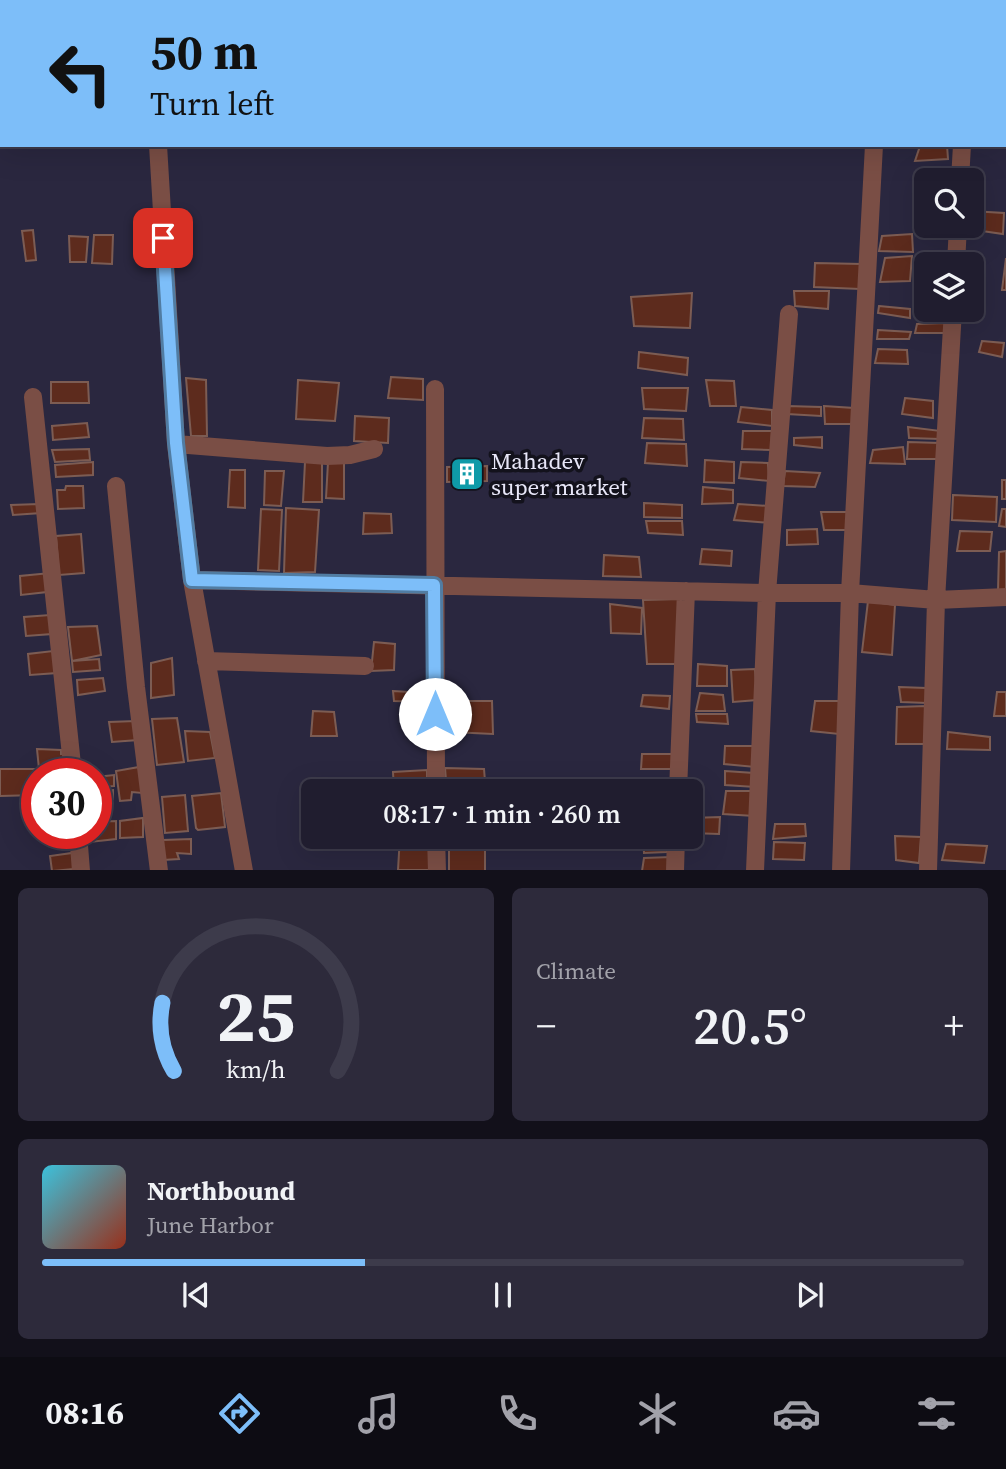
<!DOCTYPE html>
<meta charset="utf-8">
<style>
:root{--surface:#201d2f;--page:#2d2a3b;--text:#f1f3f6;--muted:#a2a2aa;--line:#3d3b4b;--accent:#7dbef9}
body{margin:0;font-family:"Source Serif 4",serif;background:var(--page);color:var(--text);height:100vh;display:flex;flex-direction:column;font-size:26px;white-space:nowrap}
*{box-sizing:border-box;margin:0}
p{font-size:23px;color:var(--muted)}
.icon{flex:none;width:38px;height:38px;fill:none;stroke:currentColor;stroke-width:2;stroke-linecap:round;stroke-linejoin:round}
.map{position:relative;height:870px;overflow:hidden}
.sheet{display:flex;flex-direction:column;gap:18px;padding:18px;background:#12101a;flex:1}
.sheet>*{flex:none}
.top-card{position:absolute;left:0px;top:0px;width:1006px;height:147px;box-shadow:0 7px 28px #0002,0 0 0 2px var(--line);background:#7dbef9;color:#111;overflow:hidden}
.controls{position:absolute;left:914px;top:168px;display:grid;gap:14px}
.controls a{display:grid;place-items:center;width:70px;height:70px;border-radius:10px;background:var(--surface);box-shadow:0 7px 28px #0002,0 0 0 2px var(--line);font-size:35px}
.speed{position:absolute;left:21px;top:758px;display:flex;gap:14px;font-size:35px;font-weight:700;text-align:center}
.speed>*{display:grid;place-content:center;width:91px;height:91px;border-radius:50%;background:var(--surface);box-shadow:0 7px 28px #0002,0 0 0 2px var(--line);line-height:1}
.speed .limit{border:10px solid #d22;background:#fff;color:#111}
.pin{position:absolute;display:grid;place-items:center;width:60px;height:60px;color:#fff;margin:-30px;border-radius:14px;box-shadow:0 4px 10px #0006}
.me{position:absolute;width:77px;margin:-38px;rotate:0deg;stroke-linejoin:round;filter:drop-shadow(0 0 5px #0008)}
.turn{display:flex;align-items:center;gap:24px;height:147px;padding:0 35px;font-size:32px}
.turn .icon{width:91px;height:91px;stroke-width:2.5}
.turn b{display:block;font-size:49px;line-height:60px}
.big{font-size:52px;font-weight:600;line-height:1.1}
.sheet .widget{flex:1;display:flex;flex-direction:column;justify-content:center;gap:10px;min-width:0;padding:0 24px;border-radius:10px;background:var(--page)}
.sheet .dial{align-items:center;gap:0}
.dial svg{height:182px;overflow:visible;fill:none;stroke:var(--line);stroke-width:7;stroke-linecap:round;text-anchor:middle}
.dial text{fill:var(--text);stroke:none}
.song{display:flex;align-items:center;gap:21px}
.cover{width:84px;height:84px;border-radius:10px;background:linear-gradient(135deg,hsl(190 70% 55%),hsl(10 70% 35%))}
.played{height:7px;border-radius:4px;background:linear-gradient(90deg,var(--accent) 35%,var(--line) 35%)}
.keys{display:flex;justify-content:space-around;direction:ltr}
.heat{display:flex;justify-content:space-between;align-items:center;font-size:38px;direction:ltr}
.sheet .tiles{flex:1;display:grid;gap:18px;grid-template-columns:1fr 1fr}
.widget:last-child{grid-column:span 2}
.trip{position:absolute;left:301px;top:779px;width:402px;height:70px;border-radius:10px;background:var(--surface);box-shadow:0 7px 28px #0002,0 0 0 2px var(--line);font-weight:600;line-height:70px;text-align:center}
.dock{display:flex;height:112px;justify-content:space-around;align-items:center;background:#0d0c13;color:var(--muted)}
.dock .icon{width:49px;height:49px}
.dock .current{color:var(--accent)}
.dock b{font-size:32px;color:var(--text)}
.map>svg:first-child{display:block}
.building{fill:#5d2b1d;stroke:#7c5c53;stroke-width:2}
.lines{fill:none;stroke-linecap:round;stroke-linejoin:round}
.minor{stroke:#7a4e45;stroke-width:18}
.route-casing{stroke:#517ca2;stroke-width:18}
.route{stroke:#7dbef9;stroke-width:12}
.labels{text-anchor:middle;stroke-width:7;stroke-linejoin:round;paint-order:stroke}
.poi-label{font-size:23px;fill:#e8e7f8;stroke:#13121c;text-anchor:start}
</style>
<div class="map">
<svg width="1006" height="871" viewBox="0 0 1006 871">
<rect width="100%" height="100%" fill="#2a273f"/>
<path class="building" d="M 947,145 L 948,159 L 915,161 L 920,146 Z
M 971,211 L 1004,213 L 1003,234 L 961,228 L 961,226 L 971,226 Z
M 33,230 L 36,260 L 26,261 L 22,231 Z
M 912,234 L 913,252 L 879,251 L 882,236 Z
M 94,235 L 113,235 L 112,264 L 92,263 Z
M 69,236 L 88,237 L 86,262 L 70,262 Z
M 912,256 L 910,281 L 880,282 L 885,258 Z
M 1006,258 L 1006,290 L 1002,290 Z
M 815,263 L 862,264 L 860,289 L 814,287 Z
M 794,291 L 829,291 L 828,309 L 795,306 Z
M 692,293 L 690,328 L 634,326 L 631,297 Z
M 879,306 L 910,309 L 910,318 L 878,313 Z
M 946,323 L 946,333 L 915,333 L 917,324 Z
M 878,330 L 911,332 L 909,339 L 877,339 Z
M 982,341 L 1004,343 L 1002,357 L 979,352 Z
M 878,349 L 907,350 L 908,364 L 875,363 Z
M 639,352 L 688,358 L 687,375 L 638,368 Z
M 391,377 L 423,379 L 423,400 L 388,398 Z
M 186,378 L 206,380 L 207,436 L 191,436 Z
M 298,380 L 339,383 L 335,421 L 296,419 Z
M 706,380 L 734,381 L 736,406 L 710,406 Z
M 51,382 L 88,382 L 89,403 L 51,403 Z
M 642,388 L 688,388 L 686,411 L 644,409 Z
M 905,398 L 933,401 L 933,418 L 902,414 Z
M 787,406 L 821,407 L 821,416 L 787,414 Z
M 824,406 L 854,408 L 855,424 L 825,424 Z
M 741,407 L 772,410 L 772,426 L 738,422 Z
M 355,416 L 389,418 L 388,443 L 354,441 Z
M 644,418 L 683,419 L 684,440 L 642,438 Z
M 87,423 L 89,437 L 53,440 L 52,426 Z
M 908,427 L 941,431 L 940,439 L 909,438 Z
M 743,431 L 772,431 L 771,450 L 742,449 Z
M 822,437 L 822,448 L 794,445 L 794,438 Z
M 908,442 L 940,443 L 941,459 L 907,459 Z
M 647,443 L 686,444 L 687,466 L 645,463 Z
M 903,447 L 905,464 L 870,463 L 873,450 Z
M 89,449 L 90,460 L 55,462 L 52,450 Z
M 705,460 L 734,462 L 734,483 L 704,482 Z
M 322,461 L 322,502 L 303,502 L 305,462 Z
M 93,462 L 93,475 L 56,477 L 55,465 Z
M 328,462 L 344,463 L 344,499 L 326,498 Z
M 741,462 L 768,463 L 769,481 L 739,478 Z
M 487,466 L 487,481 L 447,482 L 447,467 Z
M 230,470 L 245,470 L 245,508 L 228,507 Z
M 265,471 L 284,471 L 281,506 L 264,505 Z
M 785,471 L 820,473 L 815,487 L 783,486 Z
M 1002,480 L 1006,480 L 1006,499 L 1002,499 Z
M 66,486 L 83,486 L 84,508 L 58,509 L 57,490 L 65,490 Z
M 703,487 L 733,490 L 733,503 L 702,504 Z
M 953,495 L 997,497 L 996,522 L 952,520 Z
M 644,503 L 682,505 L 682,518 L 644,517 Z
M 39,504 L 41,513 L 13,515 L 11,505 Z
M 738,504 L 769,506 L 770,523 L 734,520 Z
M 286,508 L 319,510 L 315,572 L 284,573 Z
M 261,509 L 282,510 L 279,571 L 258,570 Z
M 1002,509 L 1006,509 L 1006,527 L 999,526 Z
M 821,512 L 850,512 L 849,530 L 824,530 Z
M 364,513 L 391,514 L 392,533 L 363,534 Z
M 646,521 L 682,521 L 683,535 L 648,533 Z
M 817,529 L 818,544 L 787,545 L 787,530 Z
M 960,531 L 992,532 L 990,551 L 957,551 Z
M 81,534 L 84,573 L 59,575 L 56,536 Z
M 702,549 L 732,551 L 731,566 L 700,564 Z
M 1006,551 L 1006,591 L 998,591 L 999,552 Z
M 604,555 L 639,557 L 641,577 L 603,576 Z
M 50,573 L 47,592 L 21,595 L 20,576 Z
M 681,599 L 678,664 L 647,664 L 643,600 Z
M 868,601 L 895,605 L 892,655 L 862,652 Z
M 610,604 L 642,608 L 641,634 L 611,633 Z
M 50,615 L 52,634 L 26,636 L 24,617 Z
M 97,626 L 101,655 L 72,661 L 68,627 Z
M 374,642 L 395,644 L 394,670 L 371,671 Z
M 53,651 L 57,673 L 30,675 L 28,654 Z
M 172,658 L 174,695 L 151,698 L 151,663 Z
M 99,659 L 100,670 L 73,672 L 72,661 Z
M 698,664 L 727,666 L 727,686 L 697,686 Z
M 755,669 L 757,700 L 733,702 L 731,670 Z
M 103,678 L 105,691 L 78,695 L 77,680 Z
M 899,687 L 926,688 L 927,703 L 901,702 Z
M 393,691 L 425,693 L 425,702 L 394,701 Z
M 997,692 L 1006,692 L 1006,716 L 994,716 Z
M 700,693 L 723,695 L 725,711 L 696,711 Z
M 643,695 L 670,696 L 669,709 L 641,706 Z
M 450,701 L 492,701 L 493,734 L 451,732 Z
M 815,701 L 840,701 L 839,734 L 811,731 Z
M 926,706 L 927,744 L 896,744 L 897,707 Z
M 313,711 L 334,712 L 337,736 L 311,736 Z
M 696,714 L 727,714 L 728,724 L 697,722 Z
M 177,718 L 184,762 L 157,765 L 152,719 Z
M 136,721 L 138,740 L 112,742 L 109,722 Z
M 185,731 L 210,732 L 215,758 L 188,761 Z
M 948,732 L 990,737 L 990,750 L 947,749 Z
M 725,746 L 757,746 L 755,767 L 724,764 Z
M 37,749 L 61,750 L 61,754 L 65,754 L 66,768 L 39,769 Z
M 642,754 L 674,754 L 673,769 L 641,769 Z
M 139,767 L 142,793 L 132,792 L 131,800 L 120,801 L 116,771 Z
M 445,768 L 484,769 L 485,781 L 446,780 Z
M 0,769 L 37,769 L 37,795 L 0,796 Z
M 427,770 L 427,791 L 394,791 L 393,772 Z
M 725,771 L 754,773 L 755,787 L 725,785 Z
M 114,775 L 114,786 L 96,787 L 96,777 Z
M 113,790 L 113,799 L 96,800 L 96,792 Z
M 726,791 L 755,791 L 754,816 L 723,814 Z
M 221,793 L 225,827 L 198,830 L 196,828 L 192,796 Z
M 185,795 L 188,831 L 165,833 L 162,797 Z
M 720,817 L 719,834 L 691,833 L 691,818 Z
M 143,818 L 143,837 L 120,838 L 120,821 Z
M 116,821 L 116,839 L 90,842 L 90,833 L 96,833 L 96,822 Z
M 775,824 L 805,824 L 806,836 L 773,839 Z
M 400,836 L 431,836 L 432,870 L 398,870 Z
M 449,836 L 485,836 L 485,871 L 449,871 Z
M 643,836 L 671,836 L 667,852 L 644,853 Z
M 895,836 L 921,837 L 919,863 L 896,860 Z
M 191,839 L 191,854 L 177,853 L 179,859 L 163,860 L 163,840 Z
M 774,842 L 805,843 L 804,860 L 773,859 Z
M 946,844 L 987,846 L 984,863 L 942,860 Z
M 72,853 L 74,869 L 52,871 L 50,856 Z
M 671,857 L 670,871 L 642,871 L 644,858 Z"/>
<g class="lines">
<path class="minor" d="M 336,0 L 336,2
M 870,0 L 873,2
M 158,2 L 160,0
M 375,2 L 412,0
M 1004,35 L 1006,34
M 1004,114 L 1006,114
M 158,145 L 176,444 L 192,580 L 244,871
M 960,180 L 962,145
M 956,264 L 958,226
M 435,389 L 436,791
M 33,397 L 73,774
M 176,444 L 327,456 L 350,455 L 374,449
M 116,486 L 136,687 L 159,871
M 192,580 L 767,593 L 850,593 L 936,600 L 1006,597
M 206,661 L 365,666
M 678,791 L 686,591
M 78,833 L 81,871
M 436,836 L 437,871
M 675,871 L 676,836
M 755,871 L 767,593 L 789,314
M 841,871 L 850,593 L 874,145
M 928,871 L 936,600 L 953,310"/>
</g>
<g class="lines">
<g class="route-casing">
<path id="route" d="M 163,238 L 176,443 L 192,580 L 434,585 L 435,714"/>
</g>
<use href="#route" class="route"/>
</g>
<defs>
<g id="building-square" transform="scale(1.75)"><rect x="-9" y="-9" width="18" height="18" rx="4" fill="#0f9aa8" stroke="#13121c"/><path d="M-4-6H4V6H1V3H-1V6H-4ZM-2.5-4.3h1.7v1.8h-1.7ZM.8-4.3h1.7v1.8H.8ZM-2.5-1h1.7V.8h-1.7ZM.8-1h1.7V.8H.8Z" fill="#fff"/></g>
</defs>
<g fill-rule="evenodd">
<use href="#building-square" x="467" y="474"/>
</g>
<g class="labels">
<g class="poi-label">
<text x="491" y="469">Mahadev<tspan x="491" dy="26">super market</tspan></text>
</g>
</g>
</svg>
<div class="controls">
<a><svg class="icon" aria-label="search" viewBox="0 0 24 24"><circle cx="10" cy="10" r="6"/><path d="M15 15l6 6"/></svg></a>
<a><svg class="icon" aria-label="layers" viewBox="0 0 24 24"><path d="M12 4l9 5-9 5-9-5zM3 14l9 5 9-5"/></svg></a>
</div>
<div class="speed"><div class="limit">30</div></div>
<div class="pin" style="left:163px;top:238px;background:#d93025"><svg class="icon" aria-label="arrive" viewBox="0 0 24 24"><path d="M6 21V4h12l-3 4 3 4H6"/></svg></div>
<svg class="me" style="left:435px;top:714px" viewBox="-20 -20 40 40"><circle r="19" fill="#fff"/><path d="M0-13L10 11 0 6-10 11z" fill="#7dbef9"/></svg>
<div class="trip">08:17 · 1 min · 260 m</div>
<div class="top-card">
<div class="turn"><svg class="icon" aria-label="left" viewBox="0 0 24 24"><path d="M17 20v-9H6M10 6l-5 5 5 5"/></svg><div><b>50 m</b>Turn left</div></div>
</div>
</div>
<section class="sheet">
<div class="tiles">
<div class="widget dial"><svg viewBox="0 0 100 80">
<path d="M14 69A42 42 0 1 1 86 69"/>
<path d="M14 69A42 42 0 0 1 9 39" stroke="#7dbef9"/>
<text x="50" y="56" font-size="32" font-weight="700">25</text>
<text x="50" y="72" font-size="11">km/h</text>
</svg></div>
<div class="widget"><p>Climate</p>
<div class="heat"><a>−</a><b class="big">20.5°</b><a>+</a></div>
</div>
<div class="widget">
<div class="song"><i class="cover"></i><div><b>Northbound</b><p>June Harbor</p></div></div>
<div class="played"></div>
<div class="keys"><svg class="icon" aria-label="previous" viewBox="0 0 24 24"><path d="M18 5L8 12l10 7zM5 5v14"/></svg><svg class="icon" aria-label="pause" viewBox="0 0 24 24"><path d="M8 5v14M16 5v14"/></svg><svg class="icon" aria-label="next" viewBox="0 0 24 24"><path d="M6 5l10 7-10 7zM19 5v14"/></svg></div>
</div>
</div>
</section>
<nav class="dock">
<b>08:16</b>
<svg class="icon current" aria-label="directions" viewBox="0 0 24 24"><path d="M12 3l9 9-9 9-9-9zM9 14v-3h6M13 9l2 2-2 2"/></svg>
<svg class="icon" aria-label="music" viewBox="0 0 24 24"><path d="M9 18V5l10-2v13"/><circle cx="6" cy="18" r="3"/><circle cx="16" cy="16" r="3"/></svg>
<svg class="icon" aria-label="phone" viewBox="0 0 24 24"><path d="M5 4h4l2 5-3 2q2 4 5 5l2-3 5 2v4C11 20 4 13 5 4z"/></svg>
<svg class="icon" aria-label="climate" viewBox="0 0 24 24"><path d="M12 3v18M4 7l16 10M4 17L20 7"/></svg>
<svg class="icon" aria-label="car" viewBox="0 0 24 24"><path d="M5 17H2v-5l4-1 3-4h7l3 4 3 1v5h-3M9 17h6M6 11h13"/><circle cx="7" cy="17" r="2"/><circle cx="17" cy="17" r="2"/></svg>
<svg class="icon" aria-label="filters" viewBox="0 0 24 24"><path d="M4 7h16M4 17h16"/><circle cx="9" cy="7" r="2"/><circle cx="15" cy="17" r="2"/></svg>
</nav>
